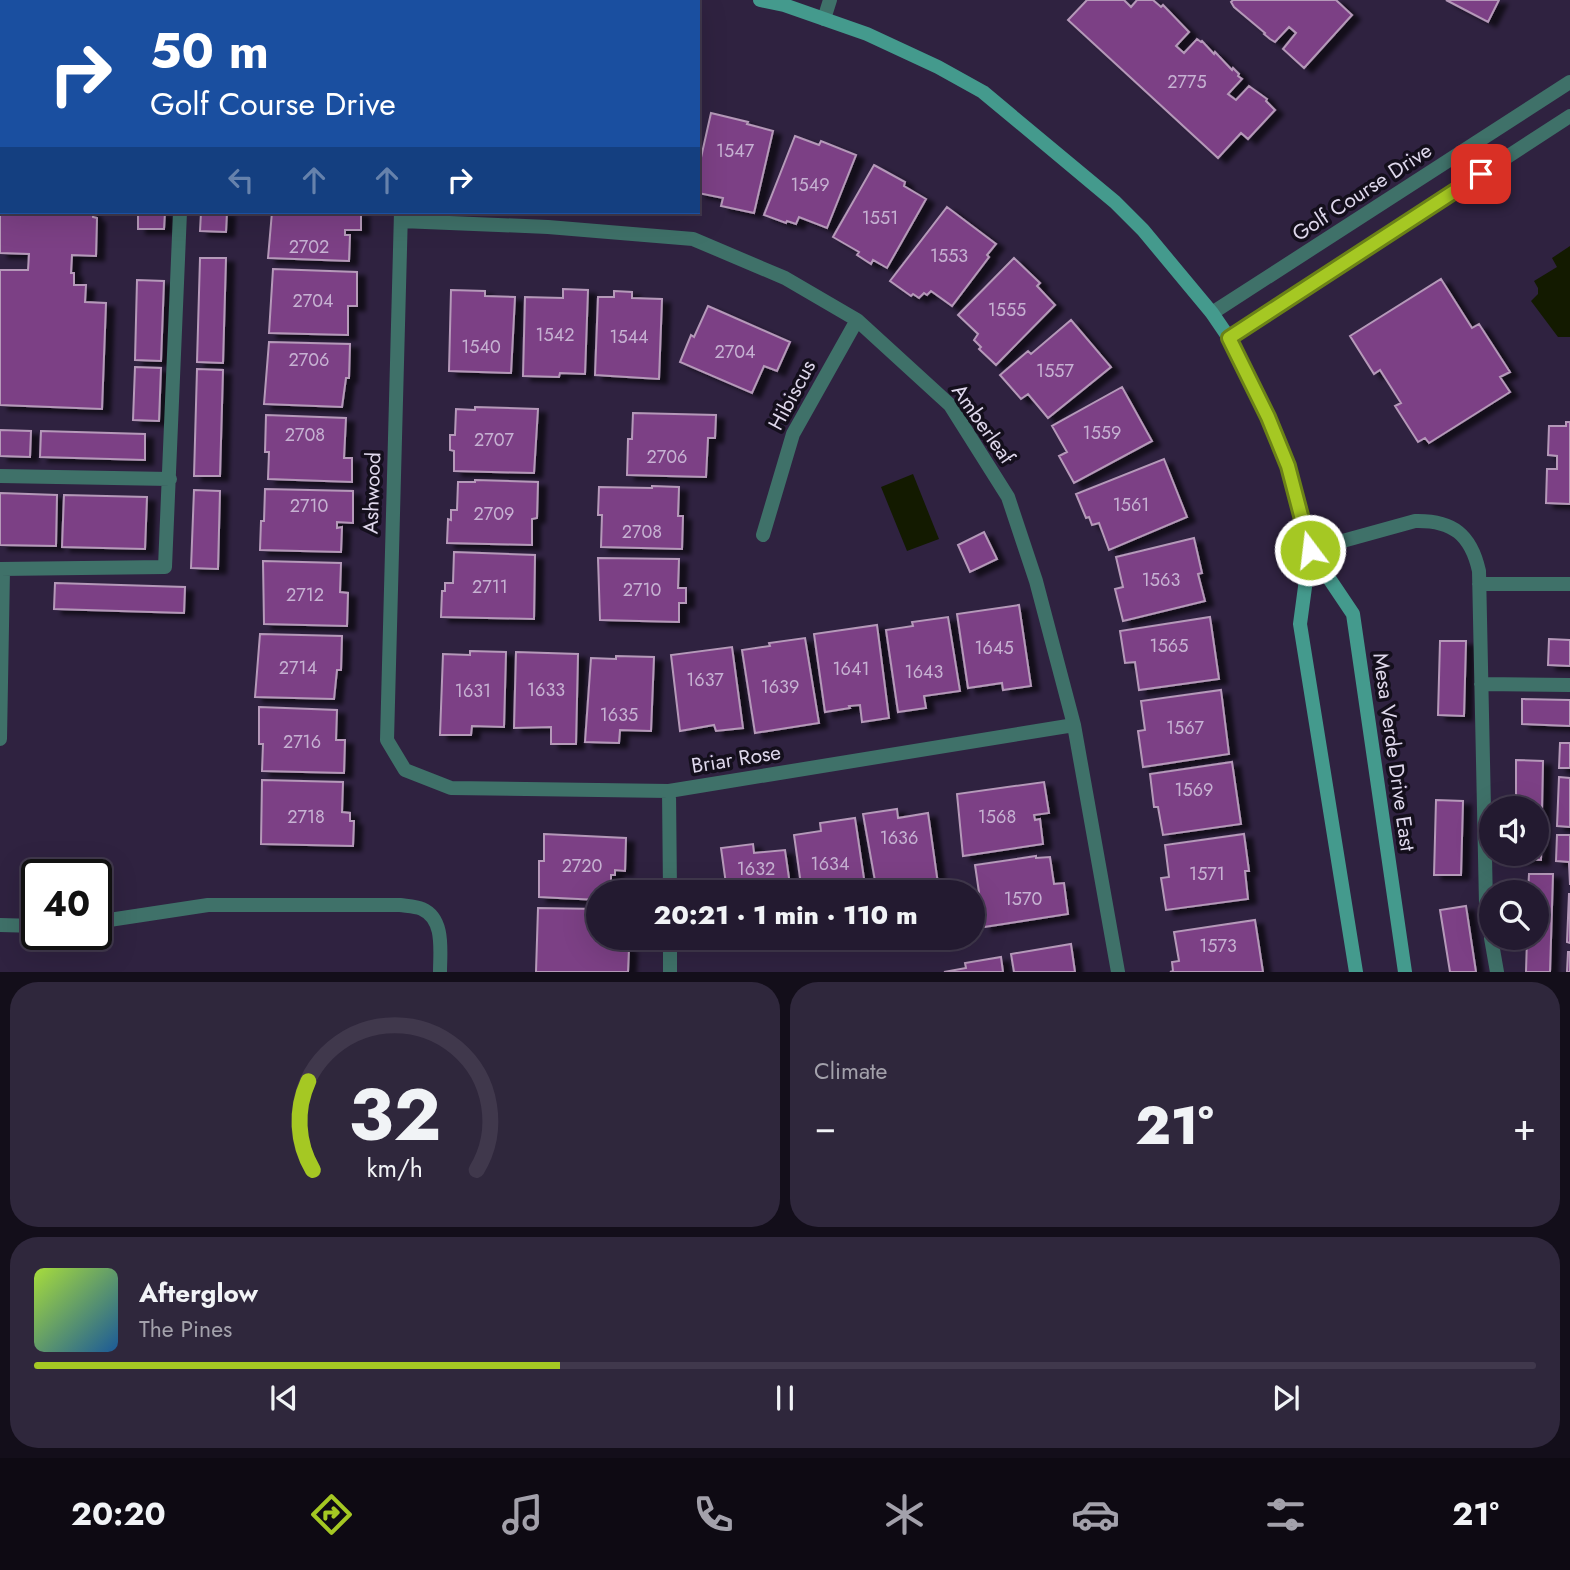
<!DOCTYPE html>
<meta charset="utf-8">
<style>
:root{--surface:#231a30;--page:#2f273c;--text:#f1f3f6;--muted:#a3a1ab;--line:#40384c;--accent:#a5c823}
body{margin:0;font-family:Jost,sans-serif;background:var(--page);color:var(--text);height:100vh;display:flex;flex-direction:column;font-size:26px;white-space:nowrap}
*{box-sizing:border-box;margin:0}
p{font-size:23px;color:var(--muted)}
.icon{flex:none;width:38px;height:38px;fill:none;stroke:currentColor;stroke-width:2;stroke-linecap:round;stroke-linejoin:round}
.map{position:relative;height:972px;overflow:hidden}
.sheet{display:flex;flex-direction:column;gap:10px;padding:10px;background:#130e1a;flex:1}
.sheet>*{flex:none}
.top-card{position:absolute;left:0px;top:0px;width:700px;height:214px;box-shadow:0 7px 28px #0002,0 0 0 2px var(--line);background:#1a4fa0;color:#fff;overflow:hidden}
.fabs{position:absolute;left:1479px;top:796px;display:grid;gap:14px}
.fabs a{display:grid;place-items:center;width:70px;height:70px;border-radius:50%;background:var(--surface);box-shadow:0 7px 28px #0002,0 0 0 2px var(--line);font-size:35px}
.speed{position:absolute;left:21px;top:859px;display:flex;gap:14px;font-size:35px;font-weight:700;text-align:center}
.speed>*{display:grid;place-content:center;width:91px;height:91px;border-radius:50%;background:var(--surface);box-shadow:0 7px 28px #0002,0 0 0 2px var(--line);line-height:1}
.speed .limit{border:4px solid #111;border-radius:10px;background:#fff;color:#111}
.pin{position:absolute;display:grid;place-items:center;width:60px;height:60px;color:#fff;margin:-30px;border-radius:14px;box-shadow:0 4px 10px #0006}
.me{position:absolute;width:77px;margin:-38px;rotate:345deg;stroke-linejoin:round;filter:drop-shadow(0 0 5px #0008)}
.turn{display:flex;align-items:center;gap:24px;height:147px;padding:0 35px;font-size:32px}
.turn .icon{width:91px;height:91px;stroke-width:2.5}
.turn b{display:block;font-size:49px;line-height:60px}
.lanes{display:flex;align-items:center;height:66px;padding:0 35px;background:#0003;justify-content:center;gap:35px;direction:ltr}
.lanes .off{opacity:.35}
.big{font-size:52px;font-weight:800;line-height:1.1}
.sheet .widget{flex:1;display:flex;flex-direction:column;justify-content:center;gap:10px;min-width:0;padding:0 24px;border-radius:28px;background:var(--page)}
.sheet .dial{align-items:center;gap:0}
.dial svg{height:182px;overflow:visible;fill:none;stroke:var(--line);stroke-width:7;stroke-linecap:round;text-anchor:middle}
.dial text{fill:var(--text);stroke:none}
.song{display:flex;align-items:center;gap:21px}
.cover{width:84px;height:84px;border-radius:10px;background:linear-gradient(135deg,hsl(80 70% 55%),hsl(210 70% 35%))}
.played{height:7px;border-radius:4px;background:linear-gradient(90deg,var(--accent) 35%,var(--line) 35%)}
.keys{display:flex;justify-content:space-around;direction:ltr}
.heat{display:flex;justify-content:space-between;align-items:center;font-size:38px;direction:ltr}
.sheet .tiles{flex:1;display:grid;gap:10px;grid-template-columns:1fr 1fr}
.widget:last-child{grid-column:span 2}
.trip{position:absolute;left:586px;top:880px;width:399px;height:70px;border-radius:35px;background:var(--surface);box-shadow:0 7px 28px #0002,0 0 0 2px var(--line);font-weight:800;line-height:70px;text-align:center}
.menu{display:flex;height:112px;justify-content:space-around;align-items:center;background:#0e0a13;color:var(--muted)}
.menu .icon{width:49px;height:49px}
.menu .on{color:var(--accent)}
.menu b{font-size:32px;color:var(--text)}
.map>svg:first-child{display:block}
.water{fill:#131a00}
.building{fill:#7c4085;stroke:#b599b9;stroke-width:2;filter:url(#shadow)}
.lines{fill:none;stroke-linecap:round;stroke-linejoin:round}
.lane{stroke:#3f7169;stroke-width:14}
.street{stroke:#3f7169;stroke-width:14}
.secondary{stroke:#449a8d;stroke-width:14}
.route-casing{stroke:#6b8217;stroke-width:18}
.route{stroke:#a5c823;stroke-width:12}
.labels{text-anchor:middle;stroke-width:7;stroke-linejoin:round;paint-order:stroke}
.number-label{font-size:18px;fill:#c6b1d2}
.street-label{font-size:21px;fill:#ded7eb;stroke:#140f1c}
</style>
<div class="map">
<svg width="1570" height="972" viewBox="0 0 1570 972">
<defs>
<filter id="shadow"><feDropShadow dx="8" dy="4.5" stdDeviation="2" flood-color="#0009"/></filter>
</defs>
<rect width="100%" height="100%" fill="#2f2240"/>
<path class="water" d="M 1570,246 L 1570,337 L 1558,337 L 1531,301 L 1538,294 L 1538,288 L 1534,281 L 1557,267 L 1552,258 Z
M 913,474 L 939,539 L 907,551 L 881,487 Z"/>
<path class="building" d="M 1087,0 L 1124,0 L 1131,7 L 1137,0 L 1153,0 L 1161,7 L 1163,5 L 1189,32 L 1176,46 L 1184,53 L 1197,39 L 1201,42 L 1202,41 L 1214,54 L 1215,52 L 1232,70 L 1233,68 L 1239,74 L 1238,76 L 1242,79 L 1228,94 L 1236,100 L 1249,86 L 1267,99 L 1266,101 L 1275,110 L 1248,139 L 1241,133 L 1218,158 L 1068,20 Z
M 1233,0 L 1336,0 L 1352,15 L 1304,68 L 1283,49 L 1296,33 L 1289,27 L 1275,42 L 1270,39 L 1264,34 L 1265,33 L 1234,7 L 1231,2 Z
M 1446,0 L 1499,0 L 1488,22 Z
M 0,68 L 2,212 L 93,212 L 93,217 L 97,218 L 96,256 L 72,255 L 71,273 L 74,273 L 74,285 L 86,285 L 85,302 L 106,303 L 102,409 L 0,405 L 0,270 L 28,270 L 29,254 L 0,253 Z
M 711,113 L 748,122 L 747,124 L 773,131 L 754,213 L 721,206 L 723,198 L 698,193 L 698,171 Z
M 795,136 L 819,145 L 821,141 L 856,155 L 827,228 L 799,217 L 796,224 L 787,221 L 786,223 L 764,215 Z
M 874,165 L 905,182 L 904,186 L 926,199 L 887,268 L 873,260 L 871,264 L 857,255 L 859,252 L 833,237 Z
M 947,207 L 996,244 L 987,255 L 989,257 L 952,306 L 931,291 L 927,295 L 924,293 L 919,298 L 913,294 L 911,296 L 890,281 Z
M 138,212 L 165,212 L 164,229 L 138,229 Z
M 201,212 L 227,212 L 226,232 L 200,231 Z
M 272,212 L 361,212 L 361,230 L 345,230 L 345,235 L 350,235 L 349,261 L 268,258 Z
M 200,258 L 226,258 L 223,363 L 197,362 Z
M 1014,258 L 1040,283 L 1037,286 L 1055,305 L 996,365 L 979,349 L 981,347 L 974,340 L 978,334 L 958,315 Z
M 273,269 L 357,272 L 357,306 L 348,306 L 348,335 L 269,333 Z
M 1441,279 L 1472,328 L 1479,324 L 1510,372 L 1500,377 L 1510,392 L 1429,443 L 1425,438 L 1418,442 L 1395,406 L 1401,403 L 1380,370 L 1374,374 L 1350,336 Z
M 137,280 L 164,281 L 161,361 L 135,360 Z
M 563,289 L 588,290 L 585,374 L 560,373 L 559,377 L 523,376 L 525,297 L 563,298 Z
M 451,290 L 485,291 L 485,296 L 515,297 L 511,373 L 449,371 Z
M 614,291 L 632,292 L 632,298 L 662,299 L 659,379 L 595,375 L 598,297 L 614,297 Z
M 708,306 L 790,342 L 777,371 L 764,366 L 752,393 L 680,362 L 691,335 L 694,337 Z
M 1071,320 L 1111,367 L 1048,418 L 1028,394 L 1021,399 L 1000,375 L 1028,351 L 1031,354 Z
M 269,342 L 350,344 L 349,378 L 346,378 L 342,407 L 264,404 Z
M 135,367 L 161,368 L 159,421 L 133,420 Z
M 197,369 L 223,370 L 220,476 L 194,476 Z
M 1122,387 L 1152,441 L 1074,483 L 1059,456 L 1067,452 L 1052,426 Z
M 475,407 L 538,409 L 534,473 L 454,471 L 454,451 L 450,450 L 450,435 L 455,435 L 456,409 L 475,410 Z
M 633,413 L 716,415 L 715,438 L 708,438 L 706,477 L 627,475 L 628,439 L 632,439 Z
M 266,415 L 346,418 L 344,458 L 352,458 L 352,482 L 268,479 L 269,452 L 265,452 Z
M 1566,422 L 1570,422 L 1570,504 L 1546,503 L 1547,469 L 1557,469 L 1557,456 L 1548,455 L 1549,426 L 1566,426 Z
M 0,430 L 31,431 L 30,457 L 0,456 Z
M 41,431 L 145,434 L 145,460 L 40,457 Z
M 1164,459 L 1187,517 L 1109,550 L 1099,523 L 1092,525 L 1089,517 L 1086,518 L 1076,494 Z
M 475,480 L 538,482 L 537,518 L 532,519 L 532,545 L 447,543 L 448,519 L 451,520 L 451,510 L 457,510 L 458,482 L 475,482 Z
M 652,486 L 679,487 L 678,516 L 683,516 L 682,549 L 601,547 L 602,515 L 598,515 L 599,487 L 652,488 Z
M 265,489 L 353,491 L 353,523 L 337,522 L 337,528 L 342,527 L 341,552 L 260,550 L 261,521 L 264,521 Z
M 194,490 L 220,491 L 218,569 L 191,568 Z
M 0,493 L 57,495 L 56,546 L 0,545 Z
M 64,495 L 147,497 L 145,549 L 62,547 Z
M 984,532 L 997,559 L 970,572 L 958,545 Z
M 1194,538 L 1202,573 L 1198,574 L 1205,601 L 1123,621 L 1115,589 L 1123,587 L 1116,557 Z
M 454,552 L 535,555 L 534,619 L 441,617 L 442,591 L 445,591 L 445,583 L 453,583 Z
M 598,558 L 679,559 L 678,588 L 686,588 L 686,603 L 679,603 L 679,622 L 600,620 Z
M 263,561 L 341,563 L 340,592 L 348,593 L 347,626 L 264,624 Z
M 55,583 L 185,587 L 184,613 L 54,609 Z
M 1019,605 L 1031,686 L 1003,690 L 1002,683 L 968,688 L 957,614 Z
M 948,617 L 960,691 L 924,696 L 926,708 L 898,712 L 886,630 L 913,626 L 912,622 Z
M 1210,617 L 1219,679 L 1139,690 L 1135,662 L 1125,663 L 1120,631 Z
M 877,625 L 889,718 L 862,722 L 860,705 L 849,706 L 850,708 L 825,712 L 814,634 Z
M 260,634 L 342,636 L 341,670 L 337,670 L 334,699 L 255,697 Z
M 805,638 L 819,723 L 755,733 L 742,650 L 770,646 L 769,643 Z
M 1549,639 L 1570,640 L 1570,666 L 1548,665 Z
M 1440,641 L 1466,641 L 1464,716 L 1438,715 Z
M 732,647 L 743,728 L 716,731 L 714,725 L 680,731 L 671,655 Z
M 470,651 L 506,652 L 504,727 L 472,726 L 471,735 L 440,735 L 443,654 L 470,655 Z
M 516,652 L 578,654 L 576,744 L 551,744 L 551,727 L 514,728 Z
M 616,656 L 654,657 L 651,731 L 620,730 L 619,743 L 585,742 L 591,658 L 616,659 Z
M 1221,690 L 1229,754 L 1143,767 L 1138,731 L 1145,730 L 1141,701 Z
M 1522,699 L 1570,700 L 1570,726 L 1522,724 Z
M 259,707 L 337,710 L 336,740 L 345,740 L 344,773 L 262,771 L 263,744 L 259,744 Z
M 1560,743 L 1570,743 L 1570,768 L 1559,768 Z
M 1516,760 L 1543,761 L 1541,860 L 1515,859 L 1515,854 L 1536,854 L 1536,808 L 1516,808 Z
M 1232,762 L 1241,824 L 1163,835 L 1158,807 L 1154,807 L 1150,774 Z
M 1559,777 L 1570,778 L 1570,827 L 1557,826 Z
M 262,780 L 343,782 L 342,812 L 350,813 L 350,821 L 354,821 L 353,846 L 261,844 Z
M 1044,782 L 1049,813 L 1034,815 L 1035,820 L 1040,819 L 1043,844 L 963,856 L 957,794 Z
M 1436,800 L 1463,801 L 1461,875 L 1434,875 Z
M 897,809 L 898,818 L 928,813 L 939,891 L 877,892 L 863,814 Z
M 855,818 L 866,892 L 802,892 L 794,835 L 821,831 L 820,823 Z
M 544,834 L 626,838 L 625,871 L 615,870 L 615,875 L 611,875 L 611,891 L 598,892 L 598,900 L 539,897 L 539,861 L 544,861 Z
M 1244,834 L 1249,871 L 1245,871 L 1248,899 L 1166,910 L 1161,878 L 1169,877 L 1165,845 Z
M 1557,835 L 1570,835 L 1570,885 L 1569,862 L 1556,861 Z
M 753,844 L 754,853 L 785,850 L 791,892 L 730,892 L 729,884 L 726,884 L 721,848 Z
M 1036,856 L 1036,858 L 1050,857 L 1054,884 L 1064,883 L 1068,914 L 984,927 L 975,865 Z
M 1529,874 L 1553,874 L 1550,972 L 1526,972 L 1527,938 L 1536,938 L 1536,892 L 1528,892 Z
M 1569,894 L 1570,894 L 1570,943 L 1567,942 Z
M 1466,906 L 1476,972 L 1450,972 L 1440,910 Z
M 538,908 L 598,909 L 598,938 L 626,940 L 625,948 L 629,948 L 628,972 L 536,972 Z
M 1255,920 L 1263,972 L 1170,972 L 1173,971 L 1172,962 L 1179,961 L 1174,932 Z
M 1071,944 L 1075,972 L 1014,972 L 1011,954 Z
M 1568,952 L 1570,952 L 1570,972 L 1567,972 Z
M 1001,957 L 1003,972 L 944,972 L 966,968 L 965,963 Z"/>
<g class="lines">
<path class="lane" d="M 186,2 L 186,0
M 824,19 L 830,0
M 0,476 L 170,479
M 1310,550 L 1415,521 C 1453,520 1471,535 1479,571 L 1486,904 L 1491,936
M 0,569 L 165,567 L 180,212
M 1479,584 L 1570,584
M 1481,684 L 1570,685
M 0,739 L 3,570
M 96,922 L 208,905 L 400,905 C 407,906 416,906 422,909 C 445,919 440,951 440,972
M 0,925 L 37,926
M 1491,938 L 1497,972"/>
<path class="street" d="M 407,2 L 407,0
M 440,2 L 440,0
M 401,212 L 387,740 L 405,770 L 451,788 L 669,791 L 1074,725
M 401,221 L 548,227 L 693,239 L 785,278 L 857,320 L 950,405 L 1008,497 L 1036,581 L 1074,725 L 1118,972
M 1212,313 L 1570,82
M 1229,338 L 1570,116
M 763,535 L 793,434 L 857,320
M 669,791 L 670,892
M 670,938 L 670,972"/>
<path class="secondary" d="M 760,0 L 784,5 L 867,34 L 938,67 L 983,92 L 1115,202 L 1143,230 L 1212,313 L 1229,338 L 1267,417 L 1288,466 L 1310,550 L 1353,614 L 1405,972
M 1310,550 L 1300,624 L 1356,972"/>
</g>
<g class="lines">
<g class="route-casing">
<path id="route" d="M 1310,550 L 1288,466 L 1268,417 L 1229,338 L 1481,174"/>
</g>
<use href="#route" class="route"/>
</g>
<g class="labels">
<g class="number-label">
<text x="1187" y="88">2775</text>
<text x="735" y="157">1547</text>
<text x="810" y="191">1549</text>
<text x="880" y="224">1551</text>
<text x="309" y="253">2702</text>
<text x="949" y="262">1553</text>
<text x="313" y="307">2704</text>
<text x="1007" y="316">1555</text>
<text x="555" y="341">1542</text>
<text x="629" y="343">1544</text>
<text x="481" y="353">1540</text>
<text x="735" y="358">2704</text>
<text x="309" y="366">2706</text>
<text x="1055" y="377">1557</text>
<text x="1102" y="439">1559</text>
<text x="305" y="441">2708</text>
<text x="494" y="446">2707</text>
<text x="667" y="463">2706</text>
<text x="1131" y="511">1561</text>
<text x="309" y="512">2710</text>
<text x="494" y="520">2709</text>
<text x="642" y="538">2708</text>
<text x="1161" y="586">1563</text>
<text x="490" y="593">2711</text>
<text x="642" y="596">2710</text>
<text x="305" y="601">2712</text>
<text x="1169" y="652">1565</text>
<text x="994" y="654">1645</text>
<text x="298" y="674">2714</text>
<text x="851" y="675">1641</text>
<text x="924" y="678">1643</text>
<text x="705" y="686">1637</text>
<text x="780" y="693">1639</text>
<text x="546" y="696">1633</text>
<text x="473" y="697">1631</text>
<text x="619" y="721">1635</text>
<text x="1185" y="734">1567</text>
<text x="302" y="748">2716</text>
<text x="1194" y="796">1569</text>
<text x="306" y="823">2718</text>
<text x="997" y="823">1568</text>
<text x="899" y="844">1636</text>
<text x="830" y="870">1634</text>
<text x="582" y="872">2720</text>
<text x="756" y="875">1632</text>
<text x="1207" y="880">1571</text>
<text x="1023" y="905">1570</text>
<text x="1218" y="952">1573</text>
</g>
<g class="street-label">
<text transform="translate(1362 192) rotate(-33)" y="7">Golf Course Drive</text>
<text transform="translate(792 395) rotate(-62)" y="7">Hibiscus</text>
<text transform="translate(983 424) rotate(55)" y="7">Amberleaf</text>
<text transform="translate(372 493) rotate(-88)" y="7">Ashwood</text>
<text transform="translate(1394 752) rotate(82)" y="7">Mesa Verde Drive East</text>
<text transform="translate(736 759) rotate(-9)" y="7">Briar Rose</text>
</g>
</g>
</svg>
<div class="fabs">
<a><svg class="icon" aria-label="sound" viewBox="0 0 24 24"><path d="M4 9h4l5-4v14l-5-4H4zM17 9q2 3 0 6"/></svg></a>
<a><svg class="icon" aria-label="search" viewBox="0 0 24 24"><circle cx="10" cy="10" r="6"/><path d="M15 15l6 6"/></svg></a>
</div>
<div class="speed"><div class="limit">40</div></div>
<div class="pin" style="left:1481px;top:174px;background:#d93025"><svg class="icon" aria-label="arrive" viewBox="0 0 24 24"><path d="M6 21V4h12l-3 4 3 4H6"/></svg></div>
<svg class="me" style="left:1310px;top:550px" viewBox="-20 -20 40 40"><circle r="17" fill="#a5c823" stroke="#fff" stroke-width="3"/><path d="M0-11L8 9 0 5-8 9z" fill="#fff"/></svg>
<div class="trip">20:21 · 1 min · 110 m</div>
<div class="top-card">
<div class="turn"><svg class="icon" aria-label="right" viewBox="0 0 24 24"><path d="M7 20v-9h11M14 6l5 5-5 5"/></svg><div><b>50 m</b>Golf Course Drive</div></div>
<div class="lanes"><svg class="icon off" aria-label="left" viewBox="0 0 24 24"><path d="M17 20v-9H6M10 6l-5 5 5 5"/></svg><svg class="icon off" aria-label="ahead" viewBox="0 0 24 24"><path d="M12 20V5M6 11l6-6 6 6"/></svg><svg class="icon off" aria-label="ahead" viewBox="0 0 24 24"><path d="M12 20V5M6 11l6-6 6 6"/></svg><svg class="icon" aria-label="right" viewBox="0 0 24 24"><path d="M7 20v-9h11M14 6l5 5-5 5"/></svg></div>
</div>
</div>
<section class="sheet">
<div class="tiles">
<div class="widget dial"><svg viewBox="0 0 100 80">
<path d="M14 69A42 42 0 1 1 86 69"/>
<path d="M14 69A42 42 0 0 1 12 30" stroke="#a5c823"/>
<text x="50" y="56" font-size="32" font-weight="700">32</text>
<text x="50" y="72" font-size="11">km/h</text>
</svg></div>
<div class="widget"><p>Climate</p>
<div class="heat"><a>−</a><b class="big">21°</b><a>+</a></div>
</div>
<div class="widget">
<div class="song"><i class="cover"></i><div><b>Afterglow</b><p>The Pines</p></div></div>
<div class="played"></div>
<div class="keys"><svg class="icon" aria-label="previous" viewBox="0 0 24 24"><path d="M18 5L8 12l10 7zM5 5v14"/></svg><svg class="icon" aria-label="pause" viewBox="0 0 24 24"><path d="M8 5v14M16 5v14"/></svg><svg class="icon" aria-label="next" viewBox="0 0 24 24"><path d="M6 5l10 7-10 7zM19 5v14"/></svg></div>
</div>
</div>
</section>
<nav class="menu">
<b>20:20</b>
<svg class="icon on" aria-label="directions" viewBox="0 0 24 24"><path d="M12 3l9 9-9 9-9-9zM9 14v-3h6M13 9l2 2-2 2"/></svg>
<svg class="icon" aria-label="music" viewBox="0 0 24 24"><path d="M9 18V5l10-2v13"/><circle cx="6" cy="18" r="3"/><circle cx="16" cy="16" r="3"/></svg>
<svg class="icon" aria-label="phone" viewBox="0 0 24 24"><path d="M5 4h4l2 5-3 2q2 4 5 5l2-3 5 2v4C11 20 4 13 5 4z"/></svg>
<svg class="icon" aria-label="climate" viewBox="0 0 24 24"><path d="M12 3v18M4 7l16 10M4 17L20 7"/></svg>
<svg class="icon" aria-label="car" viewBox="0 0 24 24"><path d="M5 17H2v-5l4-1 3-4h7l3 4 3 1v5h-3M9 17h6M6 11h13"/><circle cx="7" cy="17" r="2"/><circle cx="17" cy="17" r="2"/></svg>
<svg class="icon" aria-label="filters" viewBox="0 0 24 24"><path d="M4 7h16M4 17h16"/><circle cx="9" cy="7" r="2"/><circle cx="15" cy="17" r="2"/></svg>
<b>21°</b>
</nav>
